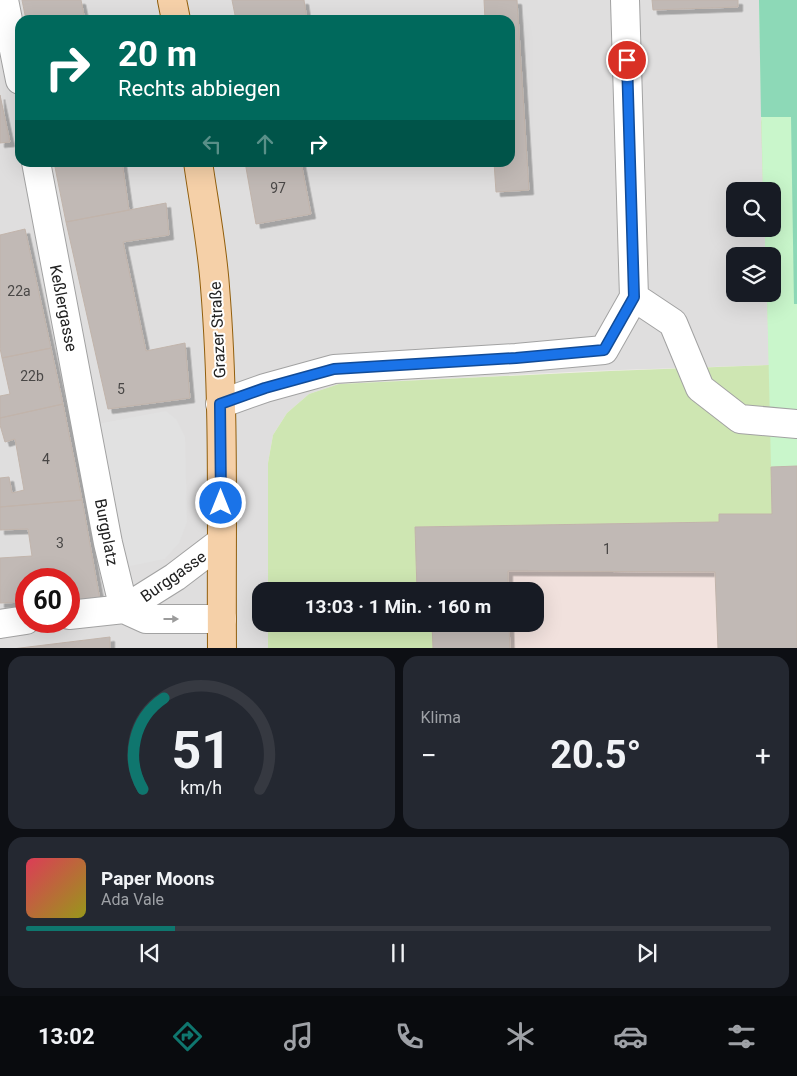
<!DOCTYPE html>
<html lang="de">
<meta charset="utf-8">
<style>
:root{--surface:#171b24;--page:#242831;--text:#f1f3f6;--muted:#9ea1a6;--line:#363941;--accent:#0f766e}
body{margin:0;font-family:Roboto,sans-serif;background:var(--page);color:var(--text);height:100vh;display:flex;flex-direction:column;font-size:19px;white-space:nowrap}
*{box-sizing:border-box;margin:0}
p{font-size:16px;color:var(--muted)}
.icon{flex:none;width:28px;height:28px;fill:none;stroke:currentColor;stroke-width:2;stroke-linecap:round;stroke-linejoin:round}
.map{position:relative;height:648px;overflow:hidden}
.sheet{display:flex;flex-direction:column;gap:8px;padding:8px;background:#0d0f14;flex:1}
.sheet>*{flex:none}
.guide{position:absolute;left:15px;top:15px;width:500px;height:152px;border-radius:15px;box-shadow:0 5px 20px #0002;background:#00695c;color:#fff;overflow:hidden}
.tools{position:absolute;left:726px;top:182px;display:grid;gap:10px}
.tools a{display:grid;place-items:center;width:55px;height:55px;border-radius:10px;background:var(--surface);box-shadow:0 5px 20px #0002;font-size:25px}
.speed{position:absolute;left:15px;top:568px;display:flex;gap:10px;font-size:25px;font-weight:700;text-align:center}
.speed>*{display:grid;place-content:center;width:65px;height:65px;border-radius:50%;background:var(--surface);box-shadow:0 5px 20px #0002;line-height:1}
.speed .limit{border:8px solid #d22;background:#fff;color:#111}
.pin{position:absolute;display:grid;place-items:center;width:42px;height:42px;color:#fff;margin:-21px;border:2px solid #fff;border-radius:50%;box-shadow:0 1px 5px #0007}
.me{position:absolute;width:55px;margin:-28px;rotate:0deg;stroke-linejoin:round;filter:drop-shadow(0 0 4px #0008)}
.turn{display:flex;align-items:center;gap:18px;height:105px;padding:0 20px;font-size:22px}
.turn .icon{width:65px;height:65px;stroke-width:2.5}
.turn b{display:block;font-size:35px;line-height:42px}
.lanes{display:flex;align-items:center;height:48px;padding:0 20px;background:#0003;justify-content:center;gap:25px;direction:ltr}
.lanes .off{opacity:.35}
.big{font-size:38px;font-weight:700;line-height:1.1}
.sheet .widget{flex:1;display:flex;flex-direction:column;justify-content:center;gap:8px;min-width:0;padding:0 18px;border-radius:15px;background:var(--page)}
.sheet .dial{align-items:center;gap:0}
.dial svg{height:130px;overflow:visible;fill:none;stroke:var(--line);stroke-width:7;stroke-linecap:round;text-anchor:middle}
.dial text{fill:var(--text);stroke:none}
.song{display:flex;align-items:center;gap:15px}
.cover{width:60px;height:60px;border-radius:8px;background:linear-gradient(135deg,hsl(350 70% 55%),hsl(60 70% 35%))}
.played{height:5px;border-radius:2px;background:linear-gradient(90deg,var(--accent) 20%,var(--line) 20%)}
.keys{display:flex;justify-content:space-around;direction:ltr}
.heat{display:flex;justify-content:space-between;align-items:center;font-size:28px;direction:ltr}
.sheet .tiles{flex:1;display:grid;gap:8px;grid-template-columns:1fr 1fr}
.widget:last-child{grid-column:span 2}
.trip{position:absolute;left:252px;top:582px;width:292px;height:50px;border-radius:15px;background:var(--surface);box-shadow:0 5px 20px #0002;font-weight:700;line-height:50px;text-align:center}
.tab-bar{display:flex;height:80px;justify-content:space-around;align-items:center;background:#090b0e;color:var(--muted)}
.tab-bar .icon{width:35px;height:35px}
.tab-bar .selected{color:var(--accent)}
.tab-bar b{font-size:22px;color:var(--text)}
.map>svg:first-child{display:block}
.residential{fill:#dfdede;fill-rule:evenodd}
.military{fill:#f1e1dd}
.grass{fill:#cee6b2}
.park{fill:#c9f6cb}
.pitch{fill:#8dd9b7}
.parking{fill:#e1e1e1}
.building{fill:#c1b9b5;stroke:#c1b4ab;filter:url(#shadow)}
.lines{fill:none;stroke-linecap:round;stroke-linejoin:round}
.minor-casing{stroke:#a2a2a2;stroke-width:30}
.major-casing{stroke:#915e0c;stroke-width:30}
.minor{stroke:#fff;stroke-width:28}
.major{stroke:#f5d0a8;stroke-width:28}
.oneway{fill:#9b9b9b}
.route-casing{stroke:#114b97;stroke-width:12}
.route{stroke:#1a73e8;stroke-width:9}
.labels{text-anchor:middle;stroke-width:4;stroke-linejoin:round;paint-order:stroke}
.number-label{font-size:14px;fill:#494746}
.street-label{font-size:16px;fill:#212121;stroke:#fff}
</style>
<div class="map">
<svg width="797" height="649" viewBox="0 0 797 649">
<defs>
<filter id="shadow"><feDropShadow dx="4.5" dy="4.5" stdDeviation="0" flood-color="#0004"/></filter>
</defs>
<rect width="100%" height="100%" fill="#f0ede8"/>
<path class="residential" d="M 0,0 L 759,0 L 763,191 L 735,191 L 735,229 L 765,229 L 765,256 L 735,256 L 735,294 L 767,294 L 769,365 L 590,371 L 339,384 L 309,394 L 287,413 L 273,435 L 268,463 L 268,591 L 261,591 L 261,624 L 268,624 L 268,648 L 0,649 ZM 20,20 L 510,20 L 510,162 L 20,162 ZM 26,579 L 69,579 L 69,621 L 26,621 Z"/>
<path class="military" d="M 797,466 L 797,648 L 433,648 L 432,624 L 536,624 L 536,591 L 417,591 L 415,527 L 719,522 L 719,514 L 772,514 L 771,467 Z"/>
<path class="grass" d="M 761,117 L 797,304 L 797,466 L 771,467 L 772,514 L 719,514 L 719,522 L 416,527 L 417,591 L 268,591 L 268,463 L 273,435 L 287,413 L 309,394 L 339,384 L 610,371 L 769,365 L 767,294 L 772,294 L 772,256 L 765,256 L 765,229 L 772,229 L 772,191 L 763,191 Z
M 268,624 L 432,624 L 433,648 L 268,649 Z"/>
<path class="park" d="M 759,0 L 797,0 L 797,466 L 771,467 L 767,294 L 772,294 L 772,256 L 765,256 L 765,229 L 772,229 L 772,191 L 763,191 Z"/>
<path class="pitch" d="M 759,0 L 797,0 L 797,304 L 794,304 L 791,117 L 761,117 Z"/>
<path class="parking" d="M 166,411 L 176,419 L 185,437 L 187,522 L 179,543 L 165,559 L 129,566 L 97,424 Z"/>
<path class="building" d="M 22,0 L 81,0 L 85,20 L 26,20 Z
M 232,0 L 304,0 L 307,20 L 236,20 Z
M 484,0 L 517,0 L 529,190 L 496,192 L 494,162 L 510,162 L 510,20 L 485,20 Z
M 652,0 L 738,0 L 738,7 L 653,10 Z
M 0,95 L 10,142 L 0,143 Z
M 54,162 L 122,162 L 129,210 L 66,222 Z
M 245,162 L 301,162 L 311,214 L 256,224 Z
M 166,203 L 169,235 L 123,242 L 146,351 L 185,343 L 190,398 L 108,409 L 66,222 Z
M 25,229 L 51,348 L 2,358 L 0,348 L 0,235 Z
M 51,348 L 63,404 L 0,418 L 0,396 L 10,394 L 2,358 Z
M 63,404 L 82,500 L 0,507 L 0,478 L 9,477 L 12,493 L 24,490 L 15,439 L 5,442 L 0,425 L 0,418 Z
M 797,466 L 797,649 L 718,649 L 715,572 L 508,571 L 508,591 L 417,591 L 415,527 L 719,522 L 719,514 L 772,514 L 771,467 Z
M 82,500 L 100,600 L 69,601 L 69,579 L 26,579 L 26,602 L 0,603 L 0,558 L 32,556 L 28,529 L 0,530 L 0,507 Z
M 432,624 L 509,624 L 510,649 L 433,649 Z
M 110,637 L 110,649 L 12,649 Z"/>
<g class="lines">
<g class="minor-casing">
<path id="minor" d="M 4,0 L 20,80
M 36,162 L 108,543 L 124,609
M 634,297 L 673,323 L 700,388 L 740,419 L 797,424
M 220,404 L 265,388 L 334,369 L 516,358 L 604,350 L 634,297 L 625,0
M 124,609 L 146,619 L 222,619
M 69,615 L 124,609 L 175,577 L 221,542
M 0,624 L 26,620"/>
</g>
<g class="major-casing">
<path id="major" d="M 172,0 L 176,20
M 198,162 C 204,204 212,245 215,287 C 225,407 221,528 222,649"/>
</g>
<use href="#minor" class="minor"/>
<use href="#major" class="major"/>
</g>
<defs><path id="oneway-solid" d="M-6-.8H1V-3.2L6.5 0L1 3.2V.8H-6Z" transform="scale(1.25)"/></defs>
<use class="oneway" href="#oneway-solid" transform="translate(171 619)"/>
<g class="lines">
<g class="route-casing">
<path id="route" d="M 221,503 L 220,404 L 265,388 L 334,369 L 516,358 L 604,350 L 634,297 L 627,60"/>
</g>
<use href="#route" class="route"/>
</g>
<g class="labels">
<g class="number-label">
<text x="278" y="193">97</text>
<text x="19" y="296">22a</text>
<text x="32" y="381">22b</text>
<text x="121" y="394">5</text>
<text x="46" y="464">4</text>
<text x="60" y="548">3</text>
<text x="607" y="554">1</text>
</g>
<g class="street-label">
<text transform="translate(64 308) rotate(79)" y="6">Keßlergasse</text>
<text transform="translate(217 330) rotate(-93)" y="6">Grazer Straße</text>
<text transform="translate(107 532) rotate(79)" y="6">Burgplatz</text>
<text transform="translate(173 576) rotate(-35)" y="6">Burggasse</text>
</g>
</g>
</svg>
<div class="tools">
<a><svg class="icon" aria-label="search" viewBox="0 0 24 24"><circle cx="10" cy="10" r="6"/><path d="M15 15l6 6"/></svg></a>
<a><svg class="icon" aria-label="layers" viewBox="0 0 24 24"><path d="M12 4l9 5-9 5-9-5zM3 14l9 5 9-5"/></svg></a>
</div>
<div class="speed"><div class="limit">60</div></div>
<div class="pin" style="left:627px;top:60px;background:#d93025"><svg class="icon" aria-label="arrive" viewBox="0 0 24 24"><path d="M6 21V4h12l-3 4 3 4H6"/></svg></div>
<svg class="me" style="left:221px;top:503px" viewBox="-20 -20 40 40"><circle r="17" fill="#1a73e8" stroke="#fff" stroke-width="3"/><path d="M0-11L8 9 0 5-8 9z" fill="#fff"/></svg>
<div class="trip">13:03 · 1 Min. · 160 m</div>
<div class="guide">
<div class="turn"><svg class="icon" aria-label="right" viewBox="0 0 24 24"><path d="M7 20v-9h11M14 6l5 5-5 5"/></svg><div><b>20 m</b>Rechts abbiegen</div></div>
<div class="lanes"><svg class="icon off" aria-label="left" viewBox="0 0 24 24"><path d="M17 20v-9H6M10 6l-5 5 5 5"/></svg><svg class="icon off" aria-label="ahead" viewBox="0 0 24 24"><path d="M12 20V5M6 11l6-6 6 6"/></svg><svg class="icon" aria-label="right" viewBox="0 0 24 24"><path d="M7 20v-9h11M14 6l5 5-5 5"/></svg></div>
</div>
</div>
<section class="sheet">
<div class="tiles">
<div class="widget dial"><svg viewBox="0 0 100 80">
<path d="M14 69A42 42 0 1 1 86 69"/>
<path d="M14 69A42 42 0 0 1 27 13" stroke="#0f766e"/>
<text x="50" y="56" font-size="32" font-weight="700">51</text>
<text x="50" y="72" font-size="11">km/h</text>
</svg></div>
<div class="widget"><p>Klima</p>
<div class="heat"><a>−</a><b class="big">20.5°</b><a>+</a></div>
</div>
<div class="widget">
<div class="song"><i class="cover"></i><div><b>Paper Moons</b><p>Ada Vale</p></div></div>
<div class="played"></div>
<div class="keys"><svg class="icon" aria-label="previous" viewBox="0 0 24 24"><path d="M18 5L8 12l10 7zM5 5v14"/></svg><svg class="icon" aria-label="pause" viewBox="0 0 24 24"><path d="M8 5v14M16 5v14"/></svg><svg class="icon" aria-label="next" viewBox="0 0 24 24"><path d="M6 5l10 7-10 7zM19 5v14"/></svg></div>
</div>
</div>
</section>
<nav class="tab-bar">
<b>13:02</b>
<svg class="icon selected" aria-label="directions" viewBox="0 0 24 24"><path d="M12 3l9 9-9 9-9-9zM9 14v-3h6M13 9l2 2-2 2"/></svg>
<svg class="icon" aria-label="music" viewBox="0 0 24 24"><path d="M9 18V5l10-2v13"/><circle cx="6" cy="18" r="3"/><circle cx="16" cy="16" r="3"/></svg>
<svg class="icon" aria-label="phone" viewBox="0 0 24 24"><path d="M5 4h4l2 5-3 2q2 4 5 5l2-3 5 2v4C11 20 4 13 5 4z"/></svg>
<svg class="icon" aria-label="climate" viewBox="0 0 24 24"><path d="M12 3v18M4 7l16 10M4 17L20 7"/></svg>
<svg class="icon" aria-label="car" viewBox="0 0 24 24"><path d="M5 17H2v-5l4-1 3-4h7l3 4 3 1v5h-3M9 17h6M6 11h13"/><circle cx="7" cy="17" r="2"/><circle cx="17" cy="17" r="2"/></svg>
<svg class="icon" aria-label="filters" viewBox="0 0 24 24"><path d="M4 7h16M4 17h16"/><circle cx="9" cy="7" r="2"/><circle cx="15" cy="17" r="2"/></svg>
</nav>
